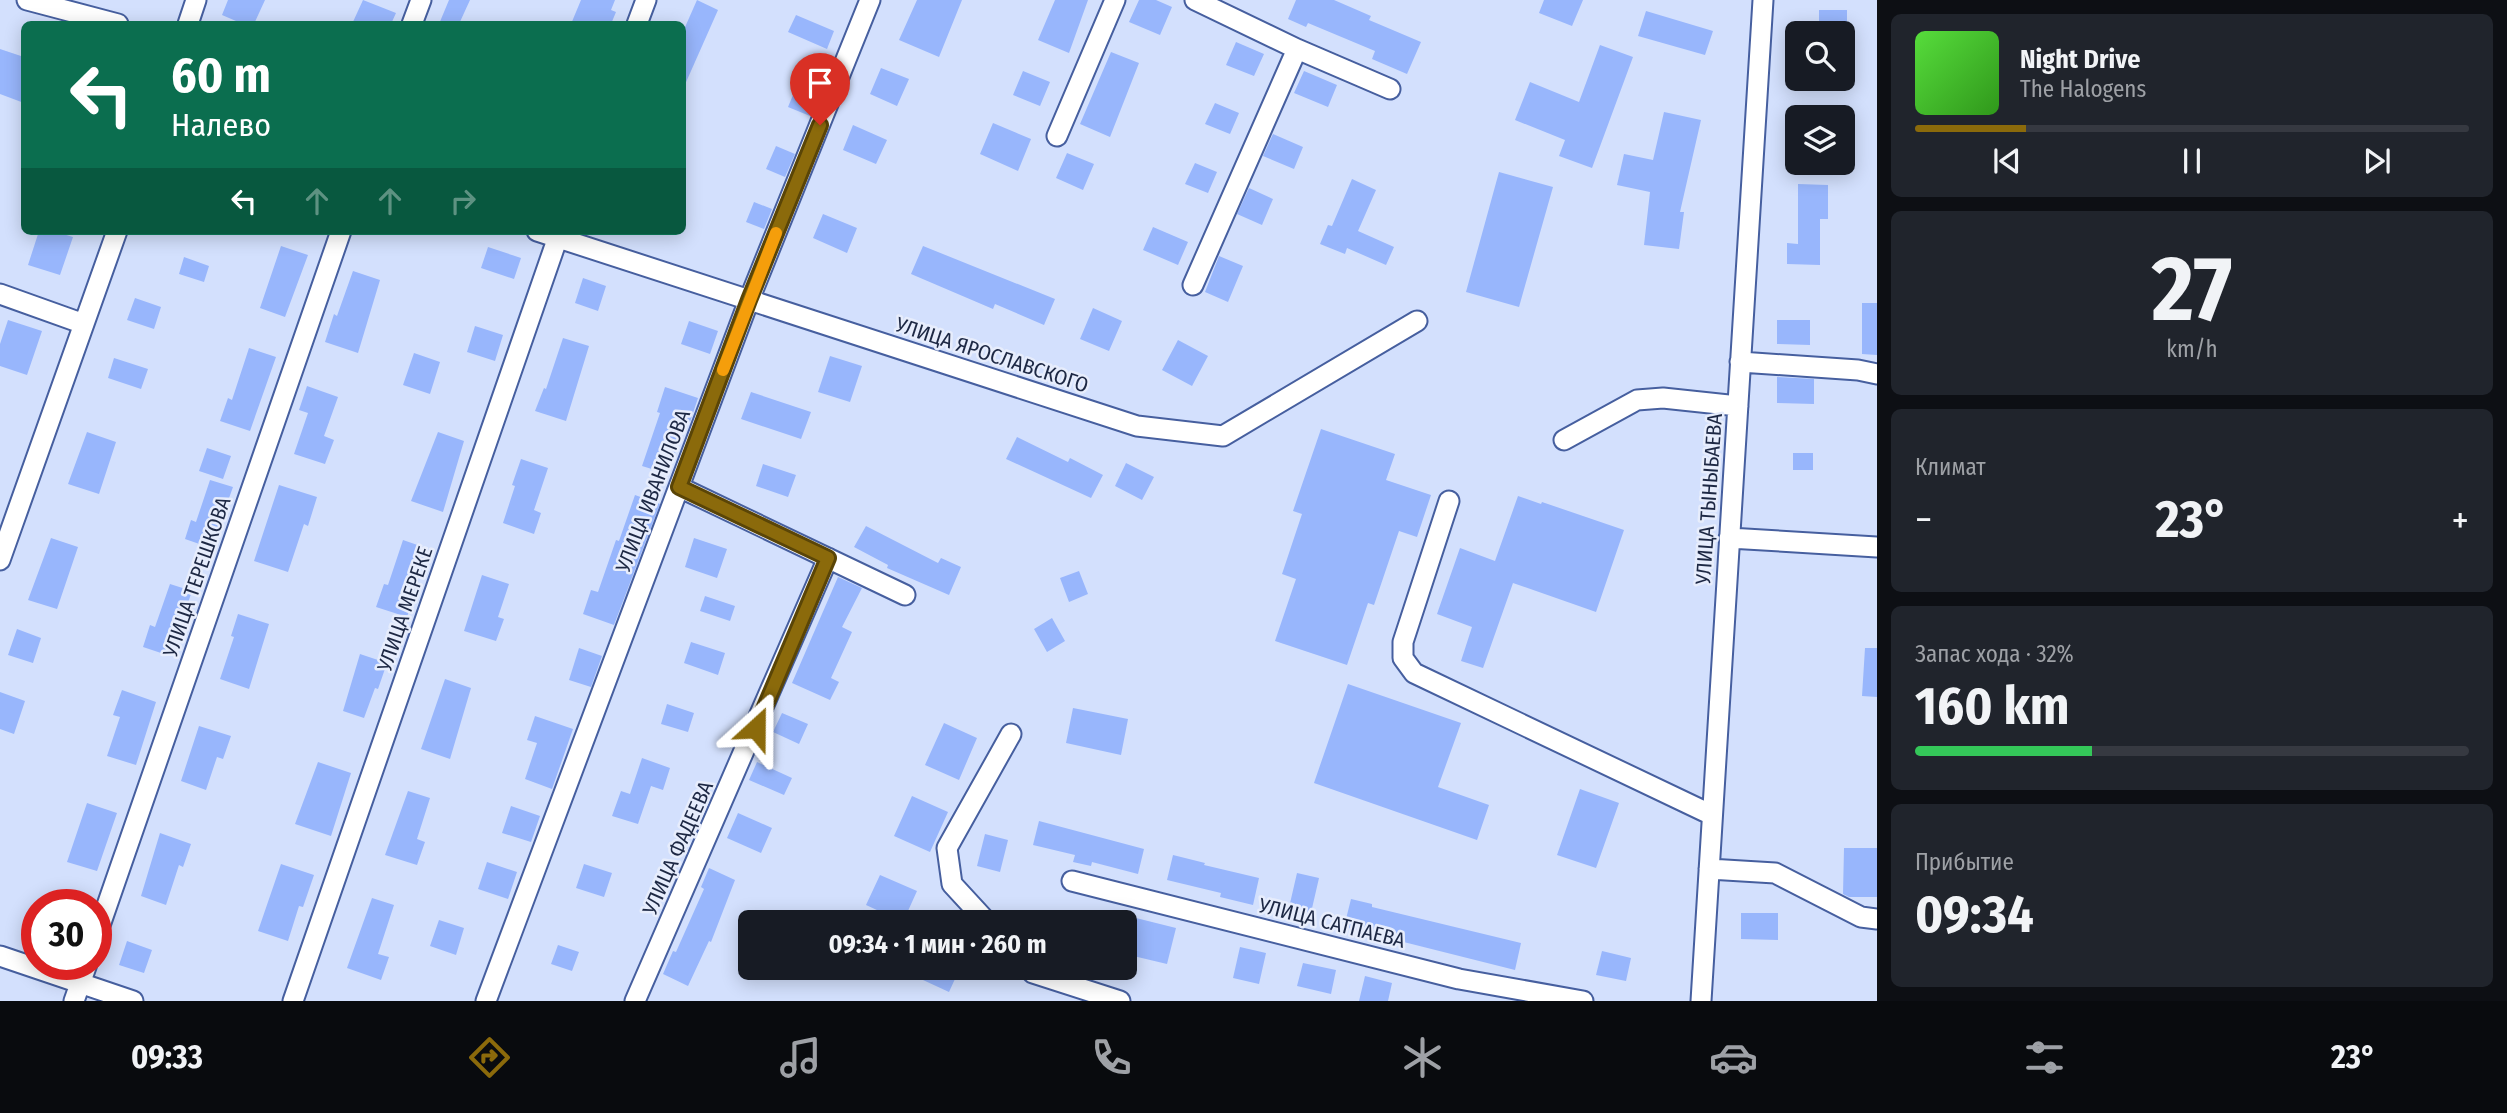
<!DOCTYPE html>
<html lang="ru">
<meta charset="utf-8">
<style>
:root{--surface:#171b24;--page:#20242c;--text:#f1f3f6;--muted:#9ea1a6;--line:#363941;--accent:#8b6a0b}
body{margin:0;font-family:"Fira Sans Condensed",sans-serif;background:var(--page);color:var(--text);height:100vh;display:flex;flex-direction:column;font-size:26px;white-space:nowrap}
*{box-sizing:border-box;margin:0}
p{font-size:23px;color:var(--muted)}
.icon{flex:none;width:38px;height:38px;fill:none;stroke:currentColor;stroke-width:2;stroke-linecap:round;stroke-linejoin:round}
.map{position:relative;flex:1;overflow:hidden}
.drawer{display:flex;flex-direction:column;gap:14px;padding:14px;background:#0d0f14;width:630px}
.drawer>*{flex:none}
.hud{position:absolute;left:21px;top:21px;width:665px;height:214px;border-radius:10px;box-shadow:0 4px 18px #0003;background:#0b6e4f;color:#fff;overflow:hidden}
.controls{position:absolute;left:1785px;top:21px;display:grid;gap:14px}
.controls a{display:grid;place-items:center;width:70px;height:70px;border-radius:10px;background:var(--surface);box-shadow:0 4px 18px #0003;font-size:35px}
.speed{position:absolute;left:21px;top:889px;display:flex;gap:14px;font-size:35px;font-weight:700;text-align:center}
.speed>*{display:grid;place-content:center;width:91px;height:91px;border-radius:50%;background:var(--surface);box-shadow:0 4px 18px #0003;line-height:1}
.speed .limit{border:10px solid #d22;background:#fff;color:#111}
.pin{position:absolute;display:grid;place-items:center;width:60px;height:60px;color:#fff;margin:-72px -30px;border-radius:50% 50% 50% 0;rotate:-45deg;box-shadow:0 0 7px #0007}
.pin .icon{rotate:45deg}
.me{position:absolute;width:77px;margin:-38px;rotate:24deg;stroke-linejoin:round;filter:drop-shadow(0 0 5px #0008)}
.turn{display:flex;align-items:center;gap:24px;height:147px;padding:0 35px;font-size:32px}
.turn .icon{width:91px;height:91px;stroke-width:2.5}
.turn b{display:block;font-size:49px;line-height:60px}
.lanes{display:flex;align-items:center;height:66px;padding:0 35px;background:#0003;justify-content:center;gap:35px;direction:ltr}
.lanes .off{opacity:.35}
.big{font-size:52px;font-weight:700;line-height:1.1}
.drawer .card{flex:1;display:flex;flex-direction:column;justify-content:center;gap:10px;min-width:0;padding:0 24px;border-radius:10px;background:var(--page)}
.drawer .dial{align-items:center;gap:0}
.dial b{font-size:91px;line-height:1}
.song{display:flex;align-items:center;gap:21px}
.cover{width:84px;height:84px;border-radius:10px;background:linear-gradient(135deg,hsl(110 70% 55%),hsl(110 70% 35%))}
.played{height:7px;border-radius:4px;background:linear-gradient(90deg,var(--accent) 20%,var(--line) 20%)}
.keys{display:flex;justify-content:space-around;direction:ltr}
.heat{display:flex;justify-content:space-between;align-items:center;font-size:38px;direction:ltr}
.charge{height:10px;border-radius:5px;background:linear-gradient(90deg,#34c759 32%,var(--line) 0)}
.trip{position:absolute;left:738px;top:910px;width:399px;height:70px;border-radius:10px;background:var(--surface);box-shadow:0 4px 18px #0003;font-weight:700;line-height:70px;text-align:center}
.dock{display:flex;height:112px;justify-content:space-around;align-items:center;background:#090b0e;color:var(--muted)}
.dock .icon{width:49px;height:49px}
.dock .selected{color:var(--accent)}
.dock b{font-size:32px;color:var(--text)}
main{display:flex;flex:1;min-height:0}
.map>svg:first-child{display:block}
.building{fill:#98b6fc}
.lines{fill:none;stroke-linecap:round;stroke-linejoin:round}
.minor-casing{stroke:#465f9f;stroke-width:23}
.minor{stroke:#fff;stroke-width:19}
.route-casing{stroke:#5a4507;stroke-width:18}
.route{stroke:#8b6a0b;stroke-width:12}
.slow{stroke:#f59e0b;stroke-width:12}
.labels{text-anchor:middle;stroke-width:5;stroke-linejoin:round;paint-order:stroke}
.street-label{font-size:21px;fill:#1d2844;stroke:#e7edfc}
</style>
<main>
<div class="map">
<svg width="1877" height="1001" viewBox="0 0 1877 1001">
<rect width="100%" height="100%" fill="#d3e0fd"/>
<path class="building" d="M 228,0 L 265,0 L 254,24 L 243,24 L 222,15 Z
M 363,0 L 396,13 L 391,24 L 352,24 Z
M 449,0 L 470,0 L 459,24 L 439,24 Z
M 581,0 L 615,0 L 611,10 L 616,12 L 611,24 L 571,24 Z
M 697,0 L 718,10 L 683,89 L 682,34 Z
M 917,0 L 962,0 L 939,57 L 899,40 Z
M 1055,0 L 1088,0 L 1069,53 L 1038,40 Z
M 1139,0 L 1156,0 L 1172,7 L 1160,35 L 1129,22 Z
M 1296,0 L 1334,0 L 1371,16 L 1369,20 L 1421,42 L 1407,74 L 1372,59 L 1375,51 L 1308,23 L 1306,27 L 1288,19 Z
M 1544,0 L 1583,0 L 1572,26 L 1539,13 Z
M 1819,10 L 1847,10 L 1847,33 L 1819,33 Z
M 1646,11 L 1713,31 L 1705,55 L 1638,36 Z
M 796,15 L 834,31 L 827,49 L 788,32 Z
M 1236,42 L 1264,54 L 1254,76 L 1226,65 Z
M 1600,45 L 1633,57 L 1592,168 L 1559,156 L 1565,140 L 1515,120 L 1530,82 L 1579,102 Z
M 0,49 L 24,57 L 24,103 L 0,94 Z
M 1111,52 L 1139,63 L 1110,137 L 1080,124 Z
M 881,68 L 909,79 L 897,106 L 870,94 Z
M 1023,71 L 1050,82 L 1040,106 L 1013,95 Z
M 1304,71 L 1337,85 L 1328,107 L 1294,93 Z
M 798,83 L 820,92 L 810,116 L 788,107 Z
M 1215,103 L 1239,113 L 1230,134 L 1205,124 Z
M 1664,112 L 1701,120 L 1680,212 L 1684,212 L 1679,249 L 1644,245 L 1650,192 L 1617,185 L 1624,154 L 1653,160 Z
M 993,123 L 1031,139 L 1018,171 L 980,154 Z
M 853,125 L 887,140 L 876,164 L 843,150 Z
M 1273,134 L 1303,147 L 1294,169 L 1263,156 Z
M 776,146 L 795,154 L 785,177 L 766,169 Z
M 1067,153 L 1094,164 L 1083,190 L 1056,178 Z
M 1195,163 L 1217,172 L 1208,193 L 1185,184 Z
M 1499,172 L 1553,187 L 1519,307 L 1466,292 Z
M 1352,179 L 1376,190 L 1358,231 L 1394,247 L 1386,265 L 1347,248 L 1345,254 L 1320,244 L 1328,225 L 1332,226 Z
M 1798,184 L 1828,185 L 1828,219 L 1820,219 L 1820,265 L 1787,264 L 1787,243 L 1798,244 Z
M 1249,188 L 1273,199 L 1262,225 L 1237,214 Z
M 754,202 L 772,209 L 764,229 L 746,222 Z
M 823,214 L 857,228 L 847,253 L 813,238 Z
M 1153,227 L 1188,242 L 1178,265 L 1143,250 Z
M 39,231 L 53,231 L 73,237 L 60,275 L 28,265 Z
M 281,246 L 308,255 L 285,317 L 260,308 Z
M 923,246 L 1055,299 L 1044,325 L 995,304 L 993,309 L 911,274 Z
M 488,247 L 521,258 L 514,279 L 481,268 Z
M 1219,256 L 1243,266 L 1228,302 L 1205,292 Z
M 184,257 L 209,266 L 204,282 L 179,274 Z
M 353,271 L 380,280 L 358,353 L 325,342 L 334,314 L 337,316 Z
M 583,278 L 606,286 L 598,311 L 575,303 Z
M 135,298 L 161,307 L 154,329 L 127,320 Z
M 1862,303 L 1877,303 L 1877,355 L 1862,354 Z
M 1093,308 L 1122,321 L 1109,351 L 1080,339 Z
M 8,320 L 42,331 L 27,375 L 0,366 L 0,344 Z
M 1777,320 L 1810,320 L 1810,345 L 1777,344 Z
M 689,321 L 718,331 L 710,354 L 681,344 Z
M 475,326 L 503,335 L 495,361 L 467,352 Z
M 563,338 L 589,346 L 566,421 L 535,411 L 544,388 L 546,389 Z
M 1178,340 L 1208,356 L 1192,386 L 1162,370 Z
M 249,348 L 276,357 L 250,431 L 220,421 L 228,398 L 232,400 Z
M 414,353 L 440,362 L 430,394 L 403,385 Z
M 830,356 L 862,366 L 850,402 L 818,392 Z
M 114,358 L 148,369 L 141,389 L 108,378 Z
M 1777,377 L 1814,379 L 1814,404 L 1777,403 Z
M 307,386 L 338,397 L 324,436 L 334,440 L 325,464 L 294,454 L 308,413 L 299,410 Z
M 665,387 L 698,398 L 690,422 L 686,421 L 668,474 L 642,466 L 660,413 L 657,412 Z
M 751,392 L 811,412 L 801,439 L 741,419 Z
M 1321,429 L 1395,454 L 1386,480 L 1431,495 L 1417,537 L 1399,531 L 1374,605 L 1368,603 L 1347,665 L 1275,641 L 1296,579 L 1282,574 L 1302,514 L 1293,511 Z
M 87,432 L 116,442 L 99,494 L 68,484 Z
M 438,432 L 464,441 L 443,512 L 411,501 Z
M 1017,437 L 1068,462 L 1070,458 L 1103,475 L 1091,498 L 1006,459 Z
M 207,448 L 231,456 L 223,479 L 199,471 Z
M 1793,453 L 1813,453 L 1813,470 L 1793,470 Z
M 521,459 L 548,468 L 534,510 L 541,513 L 534,534 L 503,523 L 515,486 L 512,485 Z
M 1126,463 L 1154,477 L 1142,500 L 1115,486 Z
M 763,464 L 796,475 L 788,497 L 756,486 Z
M 210,480 L 233,487 L 211,548 L 185,539 L 191,520 L 196,522 Z
M 279,485 L 317,497 L 308,526 L 304,524 L 288,572 L 254,561 Z
M 635,495 L 660,504 L 614,625 L 583,614 L 591,590 L 598,592 L 616,540 L 619,541 Z
M 1518,496 L 1541,504 L 1542,502 L 1624,530 L 1596,612 L 1513,583 L 1483,668 L 1461,661 L 1472,627 L 1437,614 L 1460,548 L 1495,561 Z
M 866,526 L 938,563 L 941,558 L 961,567 L 949,595 L 887,568 L 888,565 L 854,547 Z
M 51,538 L 78,547 L 57,609 L 28,600 Z
M 694,538 L 727,549 L 717,578 L 685,567 Z
M 403,540 L 429,549 L 407,617 L 376,607 L 384,584 L 388,585 Z
M 1079,571 L 1088,594 L 1069,602 L 1060,578 Z
M 482,575 L 509,584 L 498,617 L 504,619 L 496,641 L 464,631 Z
M 838,577 L 862,588 L 842,627 L 852,632 L 831,678 L 839,682 L 830,700 L 792,683 Z
M 170,584 L 192,591 L 170,656 L 143,647 L 150,625 L 155,627 Z
M 705,596 L 735,606 L 730,621 L 700,611 Z
M 238,614 L 269,624 L 249,689 L 220,679 L 234,637 L 231,636 Z
M 1052,618 L 1065,641 L 1047,652 L 1034,629 Z
M 17,629 L 41,638 L 33,663 L 8,655 Z
M 691,642 L 725,653 L 718,675 L 684,663 Z
M 579,648 L 602,656 L 591,687 L 569,680 Z
M 1865,648 L 1877,648 L 1877,697 L 1862,696 Z
M 360,654 L 387,663 L 378,689 L 375,688 L 364,718 L 343,711 Z
M 445,679 L 471,688 L 450,759 L 421,749 Z
M 1348,684 L 1461,723 L 1438,787 L 1489,805 L 1477,840 L 1314,783 Z
M 122,690 L 156,702 L 136,765 L 107,756 L 120,717 L 113,715 Z
M 0,692 L 25,701 L 14,734 L 0,729 Z
M 667,704 L 694,713 L 688,732 L 661,724 Z
M 1073,708 L 1128,719 L 1121,755 L 1066,743 Z
M 782,713 L 808,724 L 799,744 L 773,732 Z
M 535,716 L 573,729 L 552,789 L 525,779 L 537,743 L 527,740 Z
M 944,723 L 977,738 L 959,780 L 925,765 Z
M 199,726 L 231,736 L 223,759 L 217,757 L 206,790 L 181,781 Z
M 642,758 L 670,768 L 663,790 L 651,786 L 638,824 L 612,816 L 621,791 L 630,794 Z
M 318,762 L 351,773 L 331,836 L 295,824 Z
M 757,762 L 792,778 L 784,795 L 749,780 Z
M 1580,789 L 1619,803 L 1596,868 L 1557,855 Z
M 408,791 L 430,798 L 417,839 L 425,842 L 417,865 L 385,855 Z
M 912,796 L 948,812 L 930,852 L 894,836 Z
M 87,803 L 117,813 L 97,871 L 67,862 Z
M 511,806 L 540,816 L 531,842 L 502,833 Z
M 738,813 L 772,828 L 761,853 L 727,838 Z
M 1039,821 L 1144,849 L 1138,874 L 1092,862 L 1091,866 L 1073,862 L 1075,855 L 1033,845 Z
M 160,833 L 191,844 L 183,867 L 179,865 L 166,905 L 141,896 Z
M 985,834 L 1008,840 L 1000,872 L 977,866 Z
M 1844,848 L 1877,848 L 1877,897 L 1849,897 L 1843,894 Z
M 1173,855 L 1205,863 L 1204,865 L 1259,878 L 1253,905 L 1220,897 L 1221,893 L 1167,880 Z
M 487,862 L 517,872 L 508,899 L 478,889 Z
M 281,864 L 314,875 L 303,907 L 299,906 L 288,941 L 258,931 Z
M 584,864 L 612,873 L 604,897 L 576,888 Z
M 709,868 L 735,880 L 711,942 L 709,941 L 688,986 L 663,974 L 673,951 L 676,952 L 704,889 L 701,887 Z
M 1297,873 L 1319,878 L 1310,917 L 1288,912 Z
M 880,875 L 917,891 L 903,922 L 866,905 Z
M 372,898 L 394,905 L 378,954 L 389,957 L 381,980 L 347,968 Z
M 1351,899 L 1372,904 L 1372,907 L 1521,943 L 1515,970 L 1344,927 Z
M 1741,913 L 1778,913 L 1778,940 L 1741,939 Z
M 1132,917 L 1176,928 L 1167,964 L 1125,954 Z
M 439,920 L 464,928 L 456,955 L 430,946 Z
M 127,941 L 152,950 L 144,973 L 119,965 Z
M 558,945 L 579,952 L 572,971 L 551,964 Z
M 1240,947 L 1266,953 L 1259,984 L 1233,978 Z
M 1602,951 L 1631,958 L 1626,981 L 1596,975 Z
M 1303,963 L 1336,970 L 1331,994 L 1297,986 Z
M 897,968 L 960,968 L 949,992 Z
M 1365,976 L 1392,983 L 1388,1001 L 1359,1001 Z"/>
<g class="lines">
<g class="minor-casing">
<path id="minor" d="M 27,0 L 118,24
M 1195,0 L 1297,49 L 1390,89
M 188,24 L 196,0
M 412,24 L 421,0
M 637,24 L 646,0
M 1057,136 L 1115,0
M 537,231 L 1137,426 L 1223,436 L 1417,321
M 1193,285 L 1297,49
M 0,294 L 84,324
M 1740,362 L 1858,370 L 1877,374
M 1564,440 L 1637,400 L 1663,398 L 1738,406
M 679,487 L 905,595
M 1449,501 L 1403,642 L 1403,658 L 1414,673 L 1712,815
M 1729,538 L 1877,547
M 0,560 L 117,231
M 1709,869 L 1775,873 L 1861,917 L 1877,919
M 1072,881 L 1459,979 L 1583,1001
M 987,922 L 952,884 L 947,848 L 1011,734
M 96,937 L 341,231
M 0,956 L 133,1001
M 1028,968 L 1033,973 L 1120,1001
M 74,1001 L 87,964
M 293,1001 L 560,231
M 486,1001 L 749,300 L 870,0
M 635,1001 L 828,558
M 1701,1001 L 1763,0"/>
</g>
<use href="#minor" class="minor"/>
</g>
<g class="lines">
<g class="route-casing">
<path id="route" d="M 756,728 L 828,558 L 679,487 L 749,300 L 820,125"/>
</g>
<use href="#route" class="route"/>
<path class="slow" d="M 723,370 L 776,233"/>
</g>
<g class="labels">
<g class="street-label">
<text transform="translate(992 355) rotate(18)" y="7">УЛИЦА ЯРОСЛАВСКОГО</text>
<text transform="translate(653 491) rotate(-69)" y="7">УЛИЦА ИВАНИЛОВА</text>
<text transform="translate(1709 499) rotate(-86)" y="7">УЛИЦА ТЫНЫБАЕВА</text>
<text transform="translate(197 577) rotate(-71)" y="7">УЛИЦА ТЕРЕШКОВА</text>
<text transform="translate(405 609) rotate(-71)" y="7">УЛИЦА МЕРЕКЕ</text>
<text transform="translate(678 848) rotate(-66)" y="7">УЛИЦА ФАДЕЕВА</text>
<text transform="translate(1332 923) rotate(14)" y="7">УЛИЦА САТПАЕВА</text>
</g>
</g>
</svg>
<div class="controls">
<a><svg class="icon" aria-label="search" viewBox="0 0 24 24"><circle cx="10" cy="10" r="6"/><path d="M15 15l6 6"/></svg></a>
<a><svg class="icon" aria-label="layers" viewBox="0 0 24 24"><path d="M12 4l9 5-9 5-9-5zM3 14l9 5 9-5"/></svg></a>
</div>
<div class="speed"><div class="limit">30</div></div>
<div class="pin" style="left:820px;top:125px;background:#d93025"><svg class="icon" aria-label="arrive" viewBox="0 0 24 24"><path d="M6 21V4h12l-3 4 3 4H6"/></svg></div>
<svg class="me" style="left:756px;top:728px" viewBox="-20 -20 40 40"><path d="M0-17L14 15 0 8-14 15z" fill="#8b6a0b" stroke="#fff" stroke-width="4"/></svg>
<div class="trip">09:34 · 1 мин · 260 m</div>
<div class="hud">
<div class="turn"><svg class="icon" aria-label="left" viewBox="0 0 24 24"><path d="M17 20v-9H6M10 6l-5 5 5 5"/></svg><div><b>60 m</b>Налево</div></div>
<div class="lanes"><svg class="icon" aria-label="left" viewBox="0 0 24 24"><path d="M17 20v-9H6M10 6l-5 5 5 5"/></svg><svg class="icon off" aria-label="ahead" viewBox="0 0 24 24"><path d="M12 20V5M6 11l6-6 6 6"/></svg><svg class="icon off" aria-label="ahead" viewBox="0 0 24 24"><path d="M12 20V5M6 11l6-6 6 6"/></svg><svg class="icon off" aria-label="right" viewBox="0 0 24 24"><path d="M7 20v-9h11M14 6l5 5-5 5"/></svg></div>
</div>
</div>
<section class="drawer">
<div class="card">
<div class="song"><i class="cover"></i><div><b>Night Drive</b><p>The Halogens</p></div></div>
<div class="played"></div>
<div class="keys"><svg class="icon" aria-label="previous" viewBox="0 0 24 24"><path d="M18 5L8 12l10 7zM5 5v14"/></svg><svg class="icon" aria-label="pause" viewBox="0 0 24 24"><path d="M8 5v14M16 5v14"/></svg><svg class="icon" aria-label="next" viewBox="0 0 24 24"><path d="M6 5l10 7-10 7zM19 5v14"/></svg></div>
</div>
<div class="card dial"><b>27</b><p>km/h</p></div>
<div class="card"><p>Климат</p>
<div class="heat"><a>−</a><b class="big">23°</b><a>+</a></div>
</div>
<div class="card"><p>Запас хода · 32%</p><b class="big">160 km</b><div class="charge"></div></div>
<div class="card"><p>Прибытие</p><b class="big">09:34</b></div>
</section>
</main>
<nav class="dock">
<b>09:33</b>
<svg class="icon selected" aria-label="directions" viewBox="0 0 24 24"><path d="M12 3l9 9-9 9-9-9zM9 14v-3h6M13 9l2 2-2 2"/></svg>
<svg class="icon" aria-label="music" viewBox="0 0 24 24"><path d="M9 18V5l10-2v13"/><circle cx="6" cy="18" r="3"/><circle cx="16" cy="16" r="3"/></svg>
<svg class="icon" aria-label="phone" viewBox="0 0 24 24"><path d="M5 4h4l2 5-3 2q2 4 5 5l2-3 5 2v4C11 20 4 13 5 4z"/></svg>
<svg class="icon" aria-label="climate" viewBox="0 0 24 24"><path d="M12 3v18M4 7l16 10M4 17L20 7"/></svg>
<svg class="icon" aria-label="car" viewBox="0 0 24 24"><path d="M5 17H2v-5l4-1 3-4h7l3 4 3 1v5h-3M9 17h6M6 11h13"/><circle cx="7" cy="17" r="2"/><circle cx="17" cy="17" r="2"/></svg>
<svg class="icon" aria-label="filters" viewBox="0 0 24 24"><path d="M4 7h16M4 17h16"/><circle cx="9" cy="7" r="2"/><circle cx="15" cy="17" r="2"/></svg>
<b>23°</b>
</nav>
